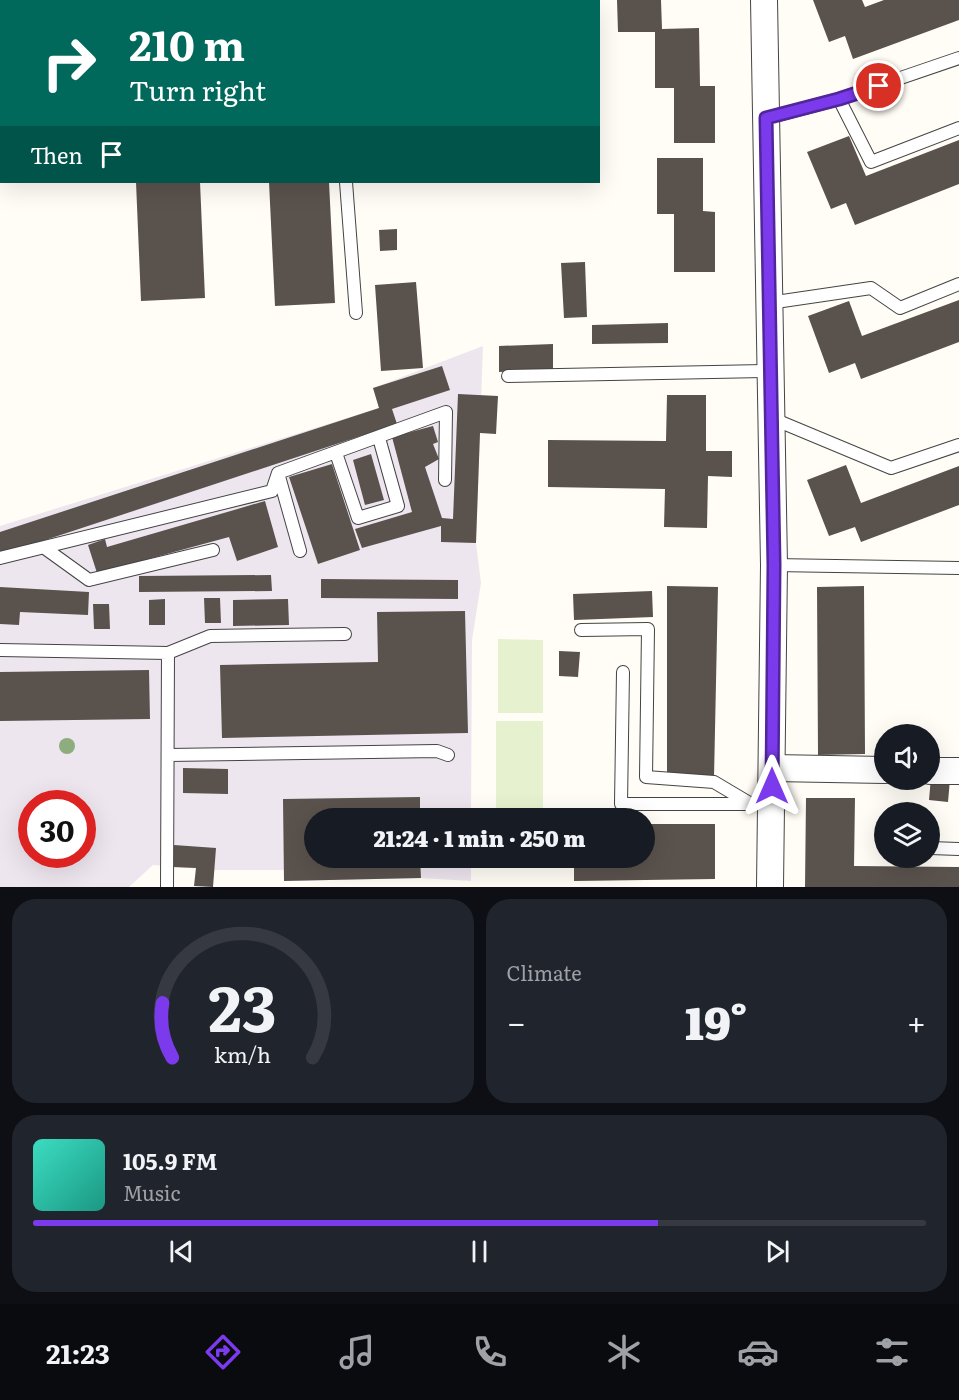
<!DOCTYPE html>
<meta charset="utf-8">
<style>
:root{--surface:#171b24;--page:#20242c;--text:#f1f3f6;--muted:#9ea1a6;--line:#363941;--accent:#7c3aed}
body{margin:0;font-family:Literata,serif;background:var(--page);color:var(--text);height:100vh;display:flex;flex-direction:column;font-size:22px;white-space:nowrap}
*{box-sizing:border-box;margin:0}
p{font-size:20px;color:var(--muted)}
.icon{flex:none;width:33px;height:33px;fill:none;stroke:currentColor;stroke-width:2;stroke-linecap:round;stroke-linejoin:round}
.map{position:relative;height:887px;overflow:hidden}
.sheet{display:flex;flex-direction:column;gap:12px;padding:12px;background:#0d0f14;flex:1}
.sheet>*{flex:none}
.top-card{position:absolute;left:0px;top:0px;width:600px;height:183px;box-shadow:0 6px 24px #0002;background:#00695c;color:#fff;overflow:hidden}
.tools{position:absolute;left:874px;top:724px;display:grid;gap:12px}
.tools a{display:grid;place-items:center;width:66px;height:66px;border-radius:50%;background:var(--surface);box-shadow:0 6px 24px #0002;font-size:30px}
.speed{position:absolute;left:18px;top:790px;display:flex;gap:12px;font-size:30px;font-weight:700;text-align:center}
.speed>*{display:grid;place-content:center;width:78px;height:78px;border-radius:50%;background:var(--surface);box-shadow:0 6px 24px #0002;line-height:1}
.speed .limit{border:9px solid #d22;background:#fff;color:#111}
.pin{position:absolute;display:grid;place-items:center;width:51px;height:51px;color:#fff;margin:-26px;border:3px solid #fff;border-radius:50%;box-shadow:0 2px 6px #0007}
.me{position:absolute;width:66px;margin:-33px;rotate:0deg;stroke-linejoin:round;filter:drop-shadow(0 0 4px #0008)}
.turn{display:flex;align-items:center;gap:21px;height:126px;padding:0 30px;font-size:27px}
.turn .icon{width:78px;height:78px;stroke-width:2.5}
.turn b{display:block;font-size:42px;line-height:51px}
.then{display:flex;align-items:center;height:57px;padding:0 30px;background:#0003;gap:12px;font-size:22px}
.big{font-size:45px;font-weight:800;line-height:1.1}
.sheet .tile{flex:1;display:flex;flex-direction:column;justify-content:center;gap:9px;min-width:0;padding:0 21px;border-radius:24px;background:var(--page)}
.sheet .dial{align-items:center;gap:0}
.dial svg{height:156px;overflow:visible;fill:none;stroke:var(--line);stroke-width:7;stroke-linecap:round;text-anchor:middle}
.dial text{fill:var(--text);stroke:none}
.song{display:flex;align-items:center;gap:18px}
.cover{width:72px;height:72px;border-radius:9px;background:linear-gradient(135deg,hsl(170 70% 55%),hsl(170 70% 35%))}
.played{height:6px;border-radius:3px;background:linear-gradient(90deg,var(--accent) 70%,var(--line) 70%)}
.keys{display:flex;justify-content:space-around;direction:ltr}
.heat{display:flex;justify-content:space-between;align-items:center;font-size:33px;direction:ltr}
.sheet .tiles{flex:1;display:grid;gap:12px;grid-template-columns:1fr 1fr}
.tile:last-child{grid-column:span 2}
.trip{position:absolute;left:304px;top:808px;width:351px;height:60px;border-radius:30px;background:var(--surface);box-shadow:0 6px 24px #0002;font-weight:800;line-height:60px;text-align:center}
.dock{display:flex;height:96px;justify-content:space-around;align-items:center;background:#090b0e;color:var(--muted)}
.dock .icon{width:42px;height:42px}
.dock .active{color:var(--accent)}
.dock b{font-size:27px;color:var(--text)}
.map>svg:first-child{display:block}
.industrial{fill:#eee6ef;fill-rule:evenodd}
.pitch{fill:#e6f2cf}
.building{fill:#5a524d}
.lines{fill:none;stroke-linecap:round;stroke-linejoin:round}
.service-casing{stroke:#444;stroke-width:14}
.minor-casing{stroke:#444;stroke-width:28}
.service{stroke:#fff;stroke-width:12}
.minor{stroke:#fff;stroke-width:26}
.tree{fill:#8dad7f}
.route-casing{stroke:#51269a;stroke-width:15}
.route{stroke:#7c3aed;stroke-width:10}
</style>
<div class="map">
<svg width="959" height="887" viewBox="0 0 959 887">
<rect width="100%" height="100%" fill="#fffdf5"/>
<path class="industrial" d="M 483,346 L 476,543 L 481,583 L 472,640 L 471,819 L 315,819 L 315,858 L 471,858 L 471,881 L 421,878 L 284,881 L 284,870 L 214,870 L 153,865 L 129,887 L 0,887 L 0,526 L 379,408 L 373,388 ZM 32,804 L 82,804 L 82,855 L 32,855 Z"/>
<path class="pitch" d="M 498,639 L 543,640 L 543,713 L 498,713 Z
M 496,721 L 543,721 L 543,812 L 496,812 Z"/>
<path class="building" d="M 617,0 L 661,0 L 662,29 L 699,28 L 700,86 L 715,86 L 715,143 L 674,143 L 674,88 L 655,88 L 655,32 L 618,32 Z
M 813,0 L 862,0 L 865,7 L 884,0 L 959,0 L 959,20 L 853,59 L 845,36 L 829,42 Z
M 849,136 L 866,176 L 959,140 L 959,184 L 855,225 L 846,203 L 831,209 L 807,152 Z
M 657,158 L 703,158 L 703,211 L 715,212 L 715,272 L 674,272 L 674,214 L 657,214 Z
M 136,182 L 200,182 L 205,298 L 141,301 Z
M 269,182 L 329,182 L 335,303 L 275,306 Z
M 397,229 L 397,250 L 380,251 L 379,230 Z
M 585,262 L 587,317 L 564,318 L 561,263 Z
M 416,282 L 423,368 L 381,371 L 375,285 Z
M 959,300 L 959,342 L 861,379 L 855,363 L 829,373 L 808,316 L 849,301 L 862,336 Z
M 668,323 L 668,343 L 592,344 L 592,325 Z
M 553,344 L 553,370 L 499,372 L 499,346 Z
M 442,366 L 450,390 L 392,409 L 397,424 L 0,555 L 0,532 L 379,408 L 373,388 Z
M 458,394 L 498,396 L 496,434 L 480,433 L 476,543 L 441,542 L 441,526 L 362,548 L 355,529 L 412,512 L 392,437 L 433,426 L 438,442 L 433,444 L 439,459 L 425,467 L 442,518 L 453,519 Z
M 667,395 L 706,395 L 706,451 L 732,451 L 732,477 L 708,476 L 707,528 L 664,527 L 665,489 L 548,487 L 548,440 L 666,441 Z
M 371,454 L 384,500 L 365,505 L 353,460 Z
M 332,464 L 360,550 L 318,564 L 289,477 Z
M 846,465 L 861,503 L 959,466 L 959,505 L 861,542 L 855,527 L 829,536 L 807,480 Z
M 265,501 L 278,547 L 237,561 L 229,537 L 97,573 L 88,545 L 105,539 L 107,547 Z
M 271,575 L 272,591 L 139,592 L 139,576 Z
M 321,579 L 458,580 L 458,599 L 321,598 Z
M 667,586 L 718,587 L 714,778 L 667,778 Z
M 864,586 L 865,754 L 818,755 L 817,587 Z
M 0,587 L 89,592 L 88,615 L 20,612 L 19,625 L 0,624 Z
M 652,591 L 653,617 L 574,620 L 573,594 Z
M 204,598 L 220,598 L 221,623 L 205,623 Z
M 165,599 L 165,625 L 149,625 L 149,600 Z
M 288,599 L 289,625 L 233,626 L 233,600 Z
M 93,604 L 109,604 L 110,629 L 94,629 Z
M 465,611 L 468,733 L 222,738 L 220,665 L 378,662 L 377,612 Z
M 559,651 L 580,652 L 578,677 L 559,676 Z
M 149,670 L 150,719 L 0,721 L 0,672 Z
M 183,768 L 228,769 L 228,794 L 183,793 Z
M 931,777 L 950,779 L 948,802 L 929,800 Z
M 420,797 L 420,819 L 315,819 L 315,858 L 420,858 L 421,878 L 284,881 L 283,799 Z
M 806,798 L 855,798 L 854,866 L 959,867 L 959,887 L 805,887 Z
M 645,824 L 715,824 L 715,879 L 574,881 L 574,858 L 645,858 Z
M 174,845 L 216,848 L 213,887 L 194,886 L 196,868 L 172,867 Z"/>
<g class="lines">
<g class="service-casing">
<path id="service" d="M 332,0 L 332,2
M 839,99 L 871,162 L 959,128
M 767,118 L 839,99 L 959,58
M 346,182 L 356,313
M 769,303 L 871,288 L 900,308 L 959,284
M 508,376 L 770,371
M 771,418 L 891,468 L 959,445
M 336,453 L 358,518 L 398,506 L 379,438
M 278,473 L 300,551
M 46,549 L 89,580 L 213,550
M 0,558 L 272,491 L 278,473 L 446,412 L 445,480
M 774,565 L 959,568
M 581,630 L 648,629 L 646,777 L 714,782 L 751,804
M 0,650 L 168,653 L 167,887
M 168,653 L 210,636 L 345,634
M 623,672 L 621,804 L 750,804
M 168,755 L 437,751 L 448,755
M 930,848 L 959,849"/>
</g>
<g class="minor-casing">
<path id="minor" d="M 764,0 L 774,565 L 770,887
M 773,768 L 885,770
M 930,771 L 959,771"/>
</g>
<use href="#service" class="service"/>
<use href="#minor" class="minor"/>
</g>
<circle class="tree" cx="67" cy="746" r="8"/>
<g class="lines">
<g class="route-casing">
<path id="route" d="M 772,786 L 774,565 L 766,118 L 839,99 L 879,86"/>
</g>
<use href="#route" class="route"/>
</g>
</svg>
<div class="tools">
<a><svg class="icon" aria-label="sound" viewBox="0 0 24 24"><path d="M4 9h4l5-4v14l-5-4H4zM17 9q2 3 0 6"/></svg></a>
<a><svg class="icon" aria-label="layers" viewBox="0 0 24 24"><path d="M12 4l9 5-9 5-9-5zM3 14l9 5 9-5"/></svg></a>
</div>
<div class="speed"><div class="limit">30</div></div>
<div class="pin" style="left:879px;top:86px;background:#d93025"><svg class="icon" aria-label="arrive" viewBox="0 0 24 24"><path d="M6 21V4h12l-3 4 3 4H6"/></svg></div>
<svg class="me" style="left:772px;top:786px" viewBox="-20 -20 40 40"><path d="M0-17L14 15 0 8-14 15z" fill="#7c3aed" stroke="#fff" stroke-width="4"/></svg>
<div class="trip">21:24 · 1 min · 250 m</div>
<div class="top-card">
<div class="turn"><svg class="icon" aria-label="right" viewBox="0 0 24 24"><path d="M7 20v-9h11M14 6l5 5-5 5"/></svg><div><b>210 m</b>Turn right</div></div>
<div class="then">Then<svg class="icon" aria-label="arrive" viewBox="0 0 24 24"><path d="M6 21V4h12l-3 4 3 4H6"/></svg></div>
</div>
</div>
<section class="sheet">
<div class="tiles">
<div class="tile dial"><svg viewBox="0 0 100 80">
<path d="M14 69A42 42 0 1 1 86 69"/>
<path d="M14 69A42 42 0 0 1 9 41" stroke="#7c3aed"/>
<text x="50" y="56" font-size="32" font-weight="700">23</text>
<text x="50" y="72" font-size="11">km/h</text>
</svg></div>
<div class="tile"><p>Climate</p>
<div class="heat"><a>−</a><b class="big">19°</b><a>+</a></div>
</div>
<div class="tile">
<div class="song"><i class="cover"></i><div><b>105.9 FM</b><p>Music</p></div></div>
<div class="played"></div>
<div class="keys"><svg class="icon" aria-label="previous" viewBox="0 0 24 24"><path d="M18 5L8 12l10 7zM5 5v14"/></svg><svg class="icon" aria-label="pause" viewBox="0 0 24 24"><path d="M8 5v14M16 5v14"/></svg><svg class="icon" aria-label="next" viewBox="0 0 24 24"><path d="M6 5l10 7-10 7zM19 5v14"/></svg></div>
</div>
</div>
</section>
<nav class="dock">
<b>21:23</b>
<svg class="icon active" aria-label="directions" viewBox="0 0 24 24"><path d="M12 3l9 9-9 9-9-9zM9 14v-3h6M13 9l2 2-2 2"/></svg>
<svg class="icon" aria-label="music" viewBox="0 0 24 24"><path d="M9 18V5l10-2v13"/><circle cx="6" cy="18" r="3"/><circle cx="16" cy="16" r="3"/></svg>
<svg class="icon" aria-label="phone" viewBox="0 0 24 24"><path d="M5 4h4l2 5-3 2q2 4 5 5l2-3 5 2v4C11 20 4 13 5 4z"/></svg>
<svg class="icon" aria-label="climate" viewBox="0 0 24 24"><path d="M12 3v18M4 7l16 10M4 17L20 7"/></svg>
<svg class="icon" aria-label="car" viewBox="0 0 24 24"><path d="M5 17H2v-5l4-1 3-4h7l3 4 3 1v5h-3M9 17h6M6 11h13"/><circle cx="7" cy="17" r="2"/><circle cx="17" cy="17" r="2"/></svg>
<svg class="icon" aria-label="filters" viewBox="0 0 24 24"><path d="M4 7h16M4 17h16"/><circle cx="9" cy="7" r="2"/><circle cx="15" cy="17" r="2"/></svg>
</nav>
